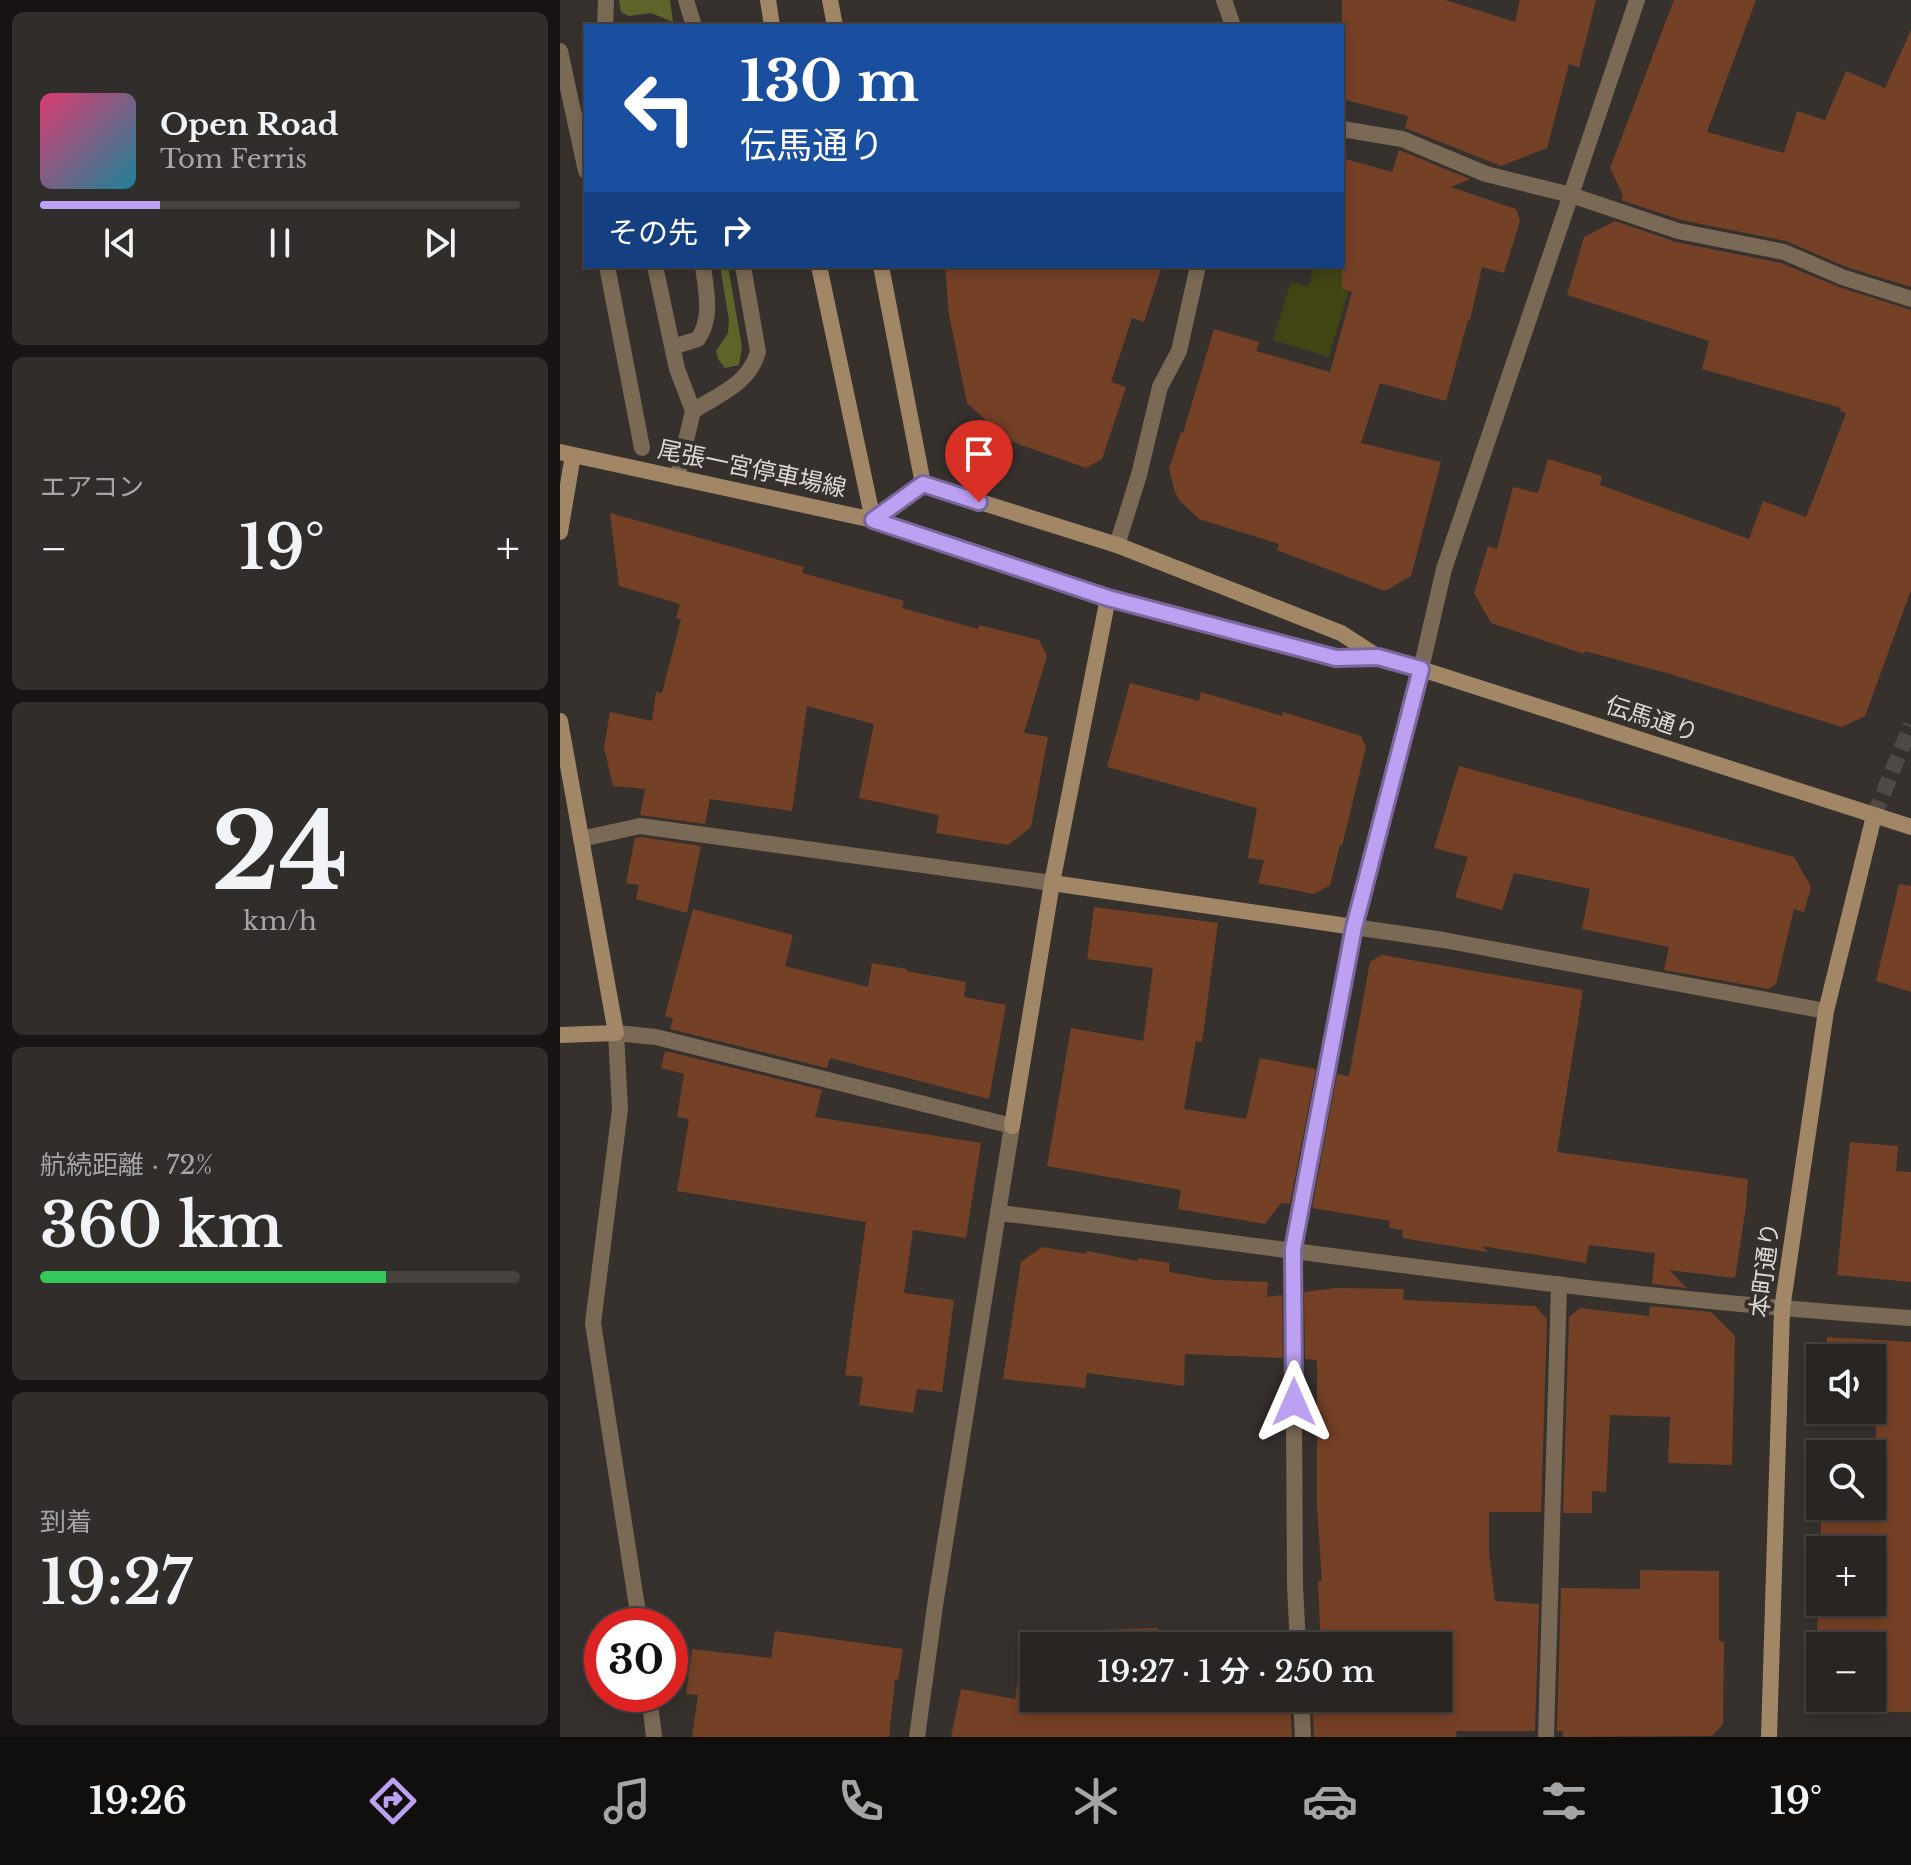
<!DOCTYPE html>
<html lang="ja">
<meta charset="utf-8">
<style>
:root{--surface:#292522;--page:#312d2a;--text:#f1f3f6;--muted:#a5a5a5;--line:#454240;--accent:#bca0f2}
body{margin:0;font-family:"Libre Baskerville","Noto Sans JP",serif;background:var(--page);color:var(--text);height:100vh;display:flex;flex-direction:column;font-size:30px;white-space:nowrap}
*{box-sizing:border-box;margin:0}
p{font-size:26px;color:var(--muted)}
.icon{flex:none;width:44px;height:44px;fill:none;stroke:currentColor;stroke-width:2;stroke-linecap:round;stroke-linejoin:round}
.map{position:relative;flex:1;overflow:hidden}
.details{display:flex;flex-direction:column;gap:12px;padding:12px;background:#171413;width:560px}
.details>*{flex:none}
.banner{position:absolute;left:24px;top:24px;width:760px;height:244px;border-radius:0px;box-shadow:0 4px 12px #0003,0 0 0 2px var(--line);background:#1a4fa0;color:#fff;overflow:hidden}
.buttons{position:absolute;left:1246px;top:1344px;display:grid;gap:16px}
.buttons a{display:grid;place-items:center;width:80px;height:80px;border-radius:0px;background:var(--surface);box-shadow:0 4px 12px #0003,0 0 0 2px var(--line);font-size:40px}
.speed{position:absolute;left:24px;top:1608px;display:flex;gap:16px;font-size:40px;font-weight:700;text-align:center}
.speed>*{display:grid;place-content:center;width:104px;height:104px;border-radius:50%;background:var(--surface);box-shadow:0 4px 12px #0003,0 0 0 2px var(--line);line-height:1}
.speed .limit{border:12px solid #d22;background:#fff;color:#111}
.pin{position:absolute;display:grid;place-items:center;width:68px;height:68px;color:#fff;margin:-82px -34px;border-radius:50% 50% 50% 0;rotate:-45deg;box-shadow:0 0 8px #0007}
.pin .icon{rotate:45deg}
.me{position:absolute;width:88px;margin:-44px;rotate:0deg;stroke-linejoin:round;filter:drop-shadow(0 0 6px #0008)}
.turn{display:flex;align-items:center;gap:28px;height:168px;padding:0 24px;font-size:36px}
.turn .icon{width:104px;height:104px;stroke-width:2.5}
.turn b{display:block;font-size:56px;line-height:68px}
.then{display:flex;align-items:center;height:76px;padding:0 24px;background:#0003;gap:16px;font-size:30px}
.big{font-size:60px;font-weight:600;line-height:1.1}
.details .widget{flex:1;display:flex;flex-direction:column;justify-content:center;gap:12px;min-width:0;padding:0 28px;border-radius:12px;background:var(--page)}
.details .dial{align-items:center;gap:0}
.dial b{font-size:104px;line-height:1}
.song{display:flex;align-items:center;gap:24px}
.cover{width:96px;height:96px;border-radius:12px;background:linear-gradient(135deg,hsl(340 70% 55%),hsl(190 70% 35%))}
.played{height:8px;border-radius:4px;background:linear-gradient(90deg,var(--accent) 25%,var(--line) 25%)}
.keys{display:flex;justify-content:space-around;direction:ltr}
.heat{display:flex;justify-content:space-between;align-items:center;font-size:44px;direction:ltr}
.charge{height:12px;border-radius:6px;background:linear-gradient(90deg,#34c759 72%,var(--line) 0)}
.trip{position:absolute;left:460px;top:1632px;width:432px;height:80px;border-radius:0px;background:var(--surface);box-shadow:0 4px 12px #0003,0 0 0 2px var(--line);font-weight:600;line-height:80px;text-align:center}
.menu{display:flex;height:128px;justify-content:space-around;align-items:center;background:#100f0e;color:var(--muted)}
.menu .icon{width:56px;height:56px}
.menu .current{color:var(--accent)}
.menu b{font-size:36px;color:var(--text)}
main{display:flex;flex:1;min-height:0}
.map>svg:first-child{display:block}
.green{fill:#404513}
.forest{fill:#5e6429}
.building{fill:#744026;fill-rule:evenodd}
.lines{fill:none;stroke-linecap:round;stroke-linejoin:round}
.street-tunnel{stroke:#504a47;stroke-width:16;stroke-dasharray:16 8;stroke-linecap:butt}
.lane{stroke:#7a6955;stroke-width:16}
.street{stroke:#7a6955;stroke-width:16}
.secondary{stroke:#a28767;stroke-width:16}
.route-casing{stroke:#7a689d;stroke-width:20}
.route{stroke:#bca0f2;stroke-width:14}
.labels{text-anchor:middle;stroke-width:8;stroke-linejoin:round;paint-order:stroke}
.street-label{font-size:24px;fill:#ddd8d7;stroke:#37312e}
</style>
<main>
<section class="details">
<div class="widget">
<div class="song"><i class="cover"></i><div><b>Open Road</b><p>Tom Ferris</p></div></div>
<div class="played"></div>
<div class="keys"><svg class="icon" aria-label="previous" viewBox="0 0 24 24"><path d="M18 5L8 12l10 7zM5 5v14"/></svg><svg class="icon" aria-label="pause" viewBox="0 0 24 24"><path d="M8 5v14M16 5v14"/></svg><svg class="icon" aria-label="next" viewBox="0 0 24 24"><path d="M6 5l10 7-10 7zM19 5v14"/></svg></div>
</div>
<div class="widget"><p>エアコン</p>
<div class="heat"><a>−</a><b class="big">19°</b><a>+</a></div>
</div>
<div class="widget dial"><b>24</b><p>km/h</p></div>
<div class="widget"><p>航続距離 · 72%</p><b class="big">360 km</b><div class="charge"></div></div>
<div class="widget"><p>到着</p><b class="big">19:27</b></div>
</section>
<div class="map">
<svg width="1351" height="1737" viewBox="0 0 1351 1737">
<rect width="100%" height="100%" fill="#37312e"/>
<path class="green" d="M 755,266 L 795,269 L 769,357 L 713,340 L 731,282 L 748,287 Z"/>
<path class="forest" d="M 59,0 L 110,0 L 113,22 L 91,13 L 69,16 L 61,12 Z
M 160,266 L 168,266 L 182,347 L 179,365 L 165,368 L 158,359 L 156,351 L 168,333 L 169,320 Z"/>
<path class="building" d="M 782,0 L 885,0 L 955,22 L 960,0 L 1036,0 L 1019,67 L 1009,64 L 987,148 L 941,166 L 845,128 L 848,116 L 782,99 Z
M 1114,0 L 1196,0 L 1147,132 L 1224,153 L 1237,111 L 1265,120 L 1286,71 L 1325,88 L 1351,30 L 1351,287 L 1286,267 L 1226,241 L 1121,220 L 1061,200 L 1063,195 L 1050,168 Z
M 839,150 L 910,179 L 891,187 L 956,209 L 960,221 L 944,273 L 922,267 L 910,320 L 908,320 L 886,401 L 820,383 L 801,443 L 881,462 L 851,576 L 825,591 L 717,550 L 719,544 L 639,519 L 620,501 L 615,492 L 609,469 L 621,432 L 623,433 L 654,329 L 699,342 L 696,351 L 770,372 L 792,292 L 782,289 L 782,158 L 832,172 Z
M 1055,221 L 1116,242 L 1221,263 L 1279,287 L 1351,310 L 1351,590 L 1305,716 L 1282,727 L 1110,674 L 1025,651 L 1024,654 L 931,623 L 914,593 L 928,546 L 937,549 L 953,487 L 978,493 L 988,459 L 1042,476 L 1040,485 L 1189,539 L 1203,501 L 1246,517 L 1260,482 L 1286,413 L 1280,411 L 1281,408 L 1142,369 L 1149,341 L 1007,295 L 1024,237 Z
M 385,266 L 602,266 L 584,322 L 572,318 L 551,382 L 566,387 L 542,459 L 526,468 L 447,440 L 407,403 L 389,315 Z
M 50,513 L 244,567 L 242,573 L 344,601 L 342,608 L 418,629 L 419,625 L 479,640 L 487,656 L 464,733 L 488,737 L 471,827 L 448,845 L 376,833 L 379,815 L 299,798 L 314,724 L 247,706 L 232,811 L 150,799 L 145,824 L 80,815 L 85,789 L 53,786 L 44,747 L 50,712 L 92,721 L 96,692 L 102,693 L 121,619 L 116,618 L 120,604 L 59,586 Z
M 570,683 L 639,701 L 641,692 L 722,716 L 723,712 L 801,736 L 806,747 L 782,846 L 780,845 L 770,885 L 754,894 L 698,883 L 704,860 L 688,858 L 697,808 L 547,767 Z
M 899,766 L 1234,857 L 1251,887 L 1244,912 L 1234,909 L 1216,984 L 1209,989 L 1104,970 L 1109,947 L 1022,929 L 1030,889 L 954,873 L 942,910 L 895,897 L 908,857 L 874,848 Z
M 80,837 L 141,846 L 127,913 L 76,899 L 79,885 L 66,883 L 75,838 Z
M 1339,884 L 1351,886 L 1351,992 L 1316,981 Z
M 534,907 L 658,923 L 642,1042 L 636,1041 L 624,1109 L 686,1119 L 700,1058 L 756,1069 L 730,1204 L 721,1203 L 705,1224 L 618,1209 L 621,1190 L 487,1166 L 511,1028 L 583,1041 L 593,968 L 527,959 Z
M 133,909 L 233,935 L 225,966 L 308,987 L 312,963 L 347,969 L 346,971 L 406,982 L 404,997 L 446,1005 L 429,1099 L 270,1058 L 267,1068 L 110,1029 L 113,1018 L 105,1016 Z
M 822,955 L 1023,990 L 997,1152 L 1188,1179 L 1186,1207 L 1175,1278 L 1109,1270 L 1127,1288 L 1092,1284 L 1095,1253 L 1029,1245 L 1026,1263 L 922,1246 L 928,1252 L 842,1238 L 843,1230 L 829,1228 L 830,1221 L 752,1208 L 777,1074 L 789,1076 L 810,962 Z
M 105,1051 L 262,1090 L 255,1117 L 421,1143 L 406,1238 L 353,1230 L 344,1293 L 394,1300 L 382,1392 L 357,1389 L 353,1413 L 299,1405 L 303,1377 L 285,1375 L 306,1222 L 117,1191 L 129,1119 L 117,1117 L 124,1074 L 101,1068 Z
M 1290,1142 L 1338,1146 L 1336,1171 L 1351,1172 L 1351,1282 L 1277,1275 Z
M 482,1247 L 526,1254 L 527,1251 L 578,1261 L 578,1258 L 610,1263 L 609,1272 L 655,1280 L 708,1282 L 707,1297 L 722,1295 L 723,1358 L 625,1354 L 624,1386 L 527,1373 L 525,1388 L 443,1379 L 461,1262 Z
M 775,1288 L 844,1289 L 843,1300 L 975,1306 L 987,1319 L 981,1512 L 929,1512 L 929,1553 L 935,1601 L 979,1604 L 975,1731 L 896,1731 L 897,1737 L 754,1737 L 752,1698 L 878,1698 L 878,1646 L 761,1646 L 758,1581 L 762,1581 L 757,1507 L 757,1360 L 745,1359 L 744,1292 Z
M 1090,1306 L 1151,1312 L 1175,1336 L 1172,1465 L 1108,1463 L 1110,1417 L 1050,1415 L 1046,1492 L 1032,1491 L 1032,1513 L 1003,1513 L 1009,1317 L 1020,1308 L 1089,1316 Z
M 1267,1337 L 1351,1342 L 1351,1712 L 1256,1712 L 1258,1568 L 1260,1568 L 1260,1602 L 1312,1602 L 1312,1550 L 1261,1550 L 1261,1506 L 1316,1506 L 1316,1420 L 1266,1420 L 1266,1410 L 1312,1410 L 1312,1358 L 1267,1358 ZM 1260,1646 L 1312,1646 L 1312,1698 L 1260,1698 Z
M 1080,1570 L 1159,1571 L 1159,1641 L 1164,1642 L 1163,1724 L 1152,1736 L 1003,1737 L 1003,1731 L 997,1731 L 1001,1588 L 1080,1589 Z
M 598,1628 L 598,1646 L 491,1646 L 490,1632 Z
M 215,1631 L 343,1649 L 338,1680 L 335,1679 L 329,1737 L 132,1737 L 138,1695 L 126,1694 L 132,1649 L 211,1658 Z
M 460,1668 L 474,1670 L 474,1698 L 730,1698 L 732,1737 L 391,1737 L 401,1689 L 455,1699 Z"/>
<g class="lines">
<path class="street-tunnel" d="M 1314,816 L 1351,725"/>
<path class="lane" d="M 126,0 L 134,26
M 45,26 L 46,0
M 95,266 L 117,369 L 133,411 C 159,394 188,385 198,352 L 183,266
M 113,347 L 138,339 C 153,316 146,292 143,266
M 117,478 L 133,411"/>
<path class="street" d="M 664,0 L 673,26
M 0,51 L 26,171
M 782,129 L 842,139 L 926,174 L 1011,195 L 1118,231 L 1224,252 L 1282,277 L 1351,299
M 47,266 L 82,448
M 557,545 L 579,475 L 600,387 L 619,351 L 638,266
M 861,669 L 884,569 L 1077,0
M 21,839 L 80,826 L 492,883
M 794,927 L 883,940 L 1266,1011
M 440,1213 C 743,1250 1046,1298 1351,1318
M 733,1249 L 735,1585 L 738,1646
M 80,1626 L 33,1323 L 60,1109 L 56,1033 L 96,1037 L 452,1126 L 376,1599 L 357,1737
M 89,1694 L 94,1737
M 741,1698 L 743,1737
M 986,1737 L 999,1284"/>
<path class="secondary" d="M 208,0 L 212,26
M 270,0 L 275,26
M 259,266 L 313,520
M 321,266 L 363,484
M 0,452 L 313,520 L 548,598 L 776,658 L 818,657 L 861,669 L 1351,827
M 363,484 L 557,545 L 781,633 L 818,657
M 313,520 L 363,484
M 0,532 L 13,455
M 0,721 L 56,1033 L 0,1035
M 492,883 L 794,927
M 452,1126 L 492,883 L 548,598
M 733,1249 L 794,927 L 861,669
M 1209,1737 L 1222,1309 L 1266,1011 L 1314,816"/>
</g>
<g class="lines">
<g class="route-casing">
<path id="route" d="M 419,502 L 363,484 L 313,520 L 548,598 L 776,658 L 818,657 L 861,669 L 794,927 L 733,1249 L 734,1402"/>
</g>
<use href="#route" class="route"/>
</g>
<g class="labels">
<g class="street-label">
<text transform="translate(192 469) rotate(12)" y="8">尾張一宮停車場線</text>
<text transform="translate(1092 719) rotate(18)" y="8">伝馬通り</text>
<text transform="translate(1205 1270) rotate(-83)" y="8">本町通り</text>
</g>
</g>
</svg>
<div class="buttons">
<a><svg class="icon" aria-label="sound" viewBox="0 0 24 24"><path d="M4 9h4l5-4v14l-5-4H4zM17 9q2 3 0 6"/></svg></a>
<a><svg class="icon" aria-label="search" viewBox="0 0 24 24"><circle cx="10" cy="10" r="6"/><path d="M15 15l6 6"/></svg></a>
<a>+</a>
<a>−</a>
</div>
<div class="speed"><div class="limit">30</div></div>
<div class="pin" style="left:419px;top:502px;background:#d93025"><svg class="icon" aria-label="arrive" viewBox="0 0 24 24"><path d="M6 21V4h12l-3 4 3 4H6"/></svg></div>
<svg class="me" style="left:734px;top:1402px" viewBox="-20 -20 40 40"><path d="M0-17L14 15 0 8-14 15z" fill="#bca0f2" stroke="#fff" stroke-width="4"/></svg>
<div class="trip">19:27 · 1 分 · 250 m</div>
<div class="banner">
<div class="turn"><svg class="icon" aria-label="left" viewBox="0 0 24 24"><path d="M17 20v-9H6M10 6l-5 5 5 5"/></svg><div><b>130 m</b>伝馬通り</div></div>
<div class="then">その先<svg class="icon" aria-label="right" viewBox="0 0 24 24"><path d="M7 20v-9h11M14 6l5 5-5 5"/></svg></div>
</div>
</div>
</main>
<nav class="menu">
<b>19:26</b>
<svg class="icon current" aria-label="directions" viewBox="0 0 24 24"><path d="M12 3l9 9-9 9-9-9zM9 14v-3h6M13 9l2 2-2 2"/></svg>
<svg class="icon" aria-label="music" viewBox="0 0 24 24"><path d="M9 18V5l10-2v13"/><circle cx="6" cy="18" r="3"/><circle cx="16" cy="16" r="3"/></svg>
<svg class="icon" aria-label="phone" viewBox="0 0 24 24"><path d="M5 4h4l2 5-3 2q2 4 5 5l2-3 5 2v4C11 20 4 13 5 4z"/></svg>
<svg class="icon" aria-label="climate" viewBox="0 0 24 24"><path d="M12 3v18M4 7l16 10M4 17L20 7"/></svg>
<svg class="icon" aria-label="car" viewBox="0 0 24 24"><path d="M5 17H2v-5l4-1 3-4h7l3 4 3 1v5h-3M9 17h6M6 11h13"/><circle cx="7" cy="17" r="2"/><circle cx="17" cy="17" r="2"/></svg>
<svg class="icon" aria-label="filters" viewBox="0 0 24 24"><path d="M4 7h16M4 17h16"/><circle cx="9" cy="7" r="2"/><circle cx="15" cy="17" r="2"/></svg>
<b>19°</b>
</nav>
